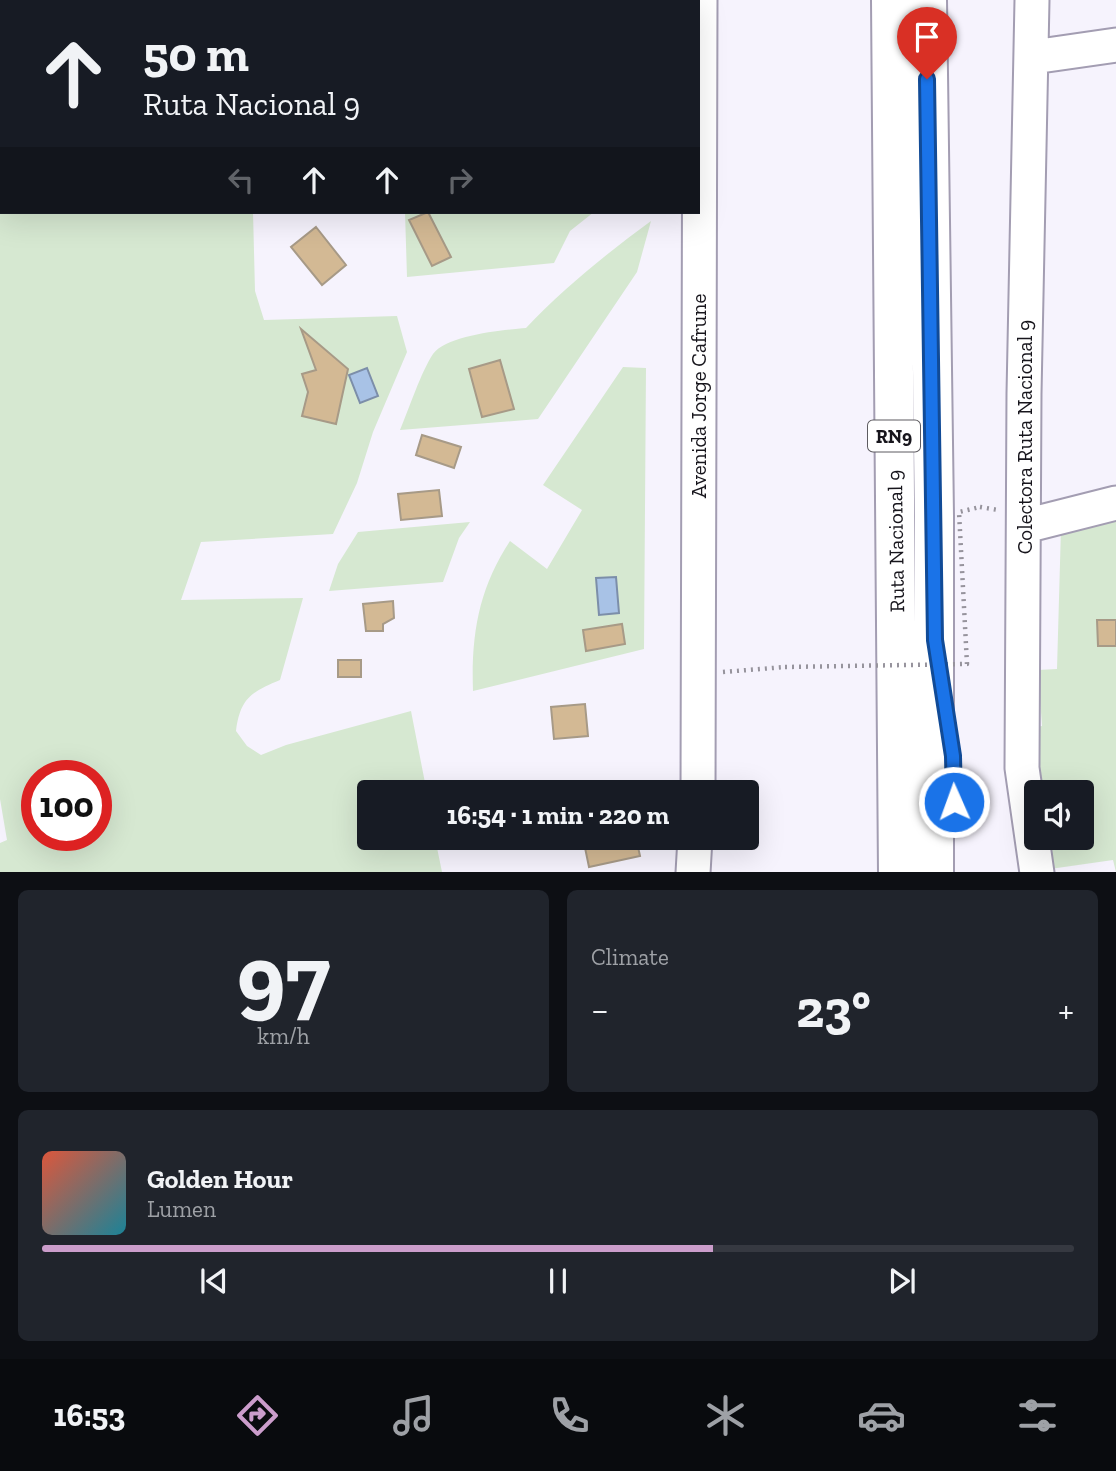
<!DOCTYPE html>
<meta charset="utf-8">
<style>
:root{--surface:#171b24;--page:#20242c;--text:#f1f3f6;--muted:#9ea1a6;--line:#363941;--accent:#cb9dcb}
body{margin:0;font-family:"Zilla Slab",serif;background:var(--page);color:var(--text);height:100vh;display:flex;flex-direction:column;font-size:26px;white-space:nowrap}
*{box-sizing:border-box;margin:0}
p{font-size:23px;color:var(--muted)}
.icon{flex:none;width:38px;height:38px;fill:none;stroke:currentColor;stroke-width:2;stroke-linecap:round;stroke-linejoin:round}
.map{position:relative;height:872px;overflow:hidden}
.sheet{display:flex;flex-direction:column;gap:18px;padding:18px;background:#0d0f14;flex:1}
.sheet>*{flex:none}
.hud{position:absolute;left:0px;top:0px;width:700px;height:214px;box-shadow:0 7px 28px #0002;background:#171b24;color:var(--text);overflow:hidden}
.buttons{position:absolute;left:1024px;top:780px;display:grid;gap:14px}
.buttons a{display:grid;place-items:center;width:70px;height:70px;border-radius:7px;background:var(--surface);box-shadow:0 7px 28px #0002;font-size:35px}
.speed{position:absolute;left:21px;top:760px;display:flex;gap:14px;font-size:35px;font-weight:700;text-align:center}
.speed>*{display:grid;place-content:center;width:91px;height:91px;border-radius:50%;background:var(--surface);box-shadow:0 7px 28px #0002;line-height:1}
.speed .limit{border:10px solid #d22;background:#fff;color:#111}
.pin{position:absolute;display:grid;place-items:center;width:60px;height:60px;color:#fff;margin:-72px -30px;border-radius:50% 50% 50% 0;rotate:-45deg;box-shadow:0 0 7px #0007}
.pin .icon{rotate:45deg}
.me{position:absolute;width:77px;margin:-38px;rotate:358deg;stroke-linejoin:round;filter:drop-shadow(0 0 5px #0008)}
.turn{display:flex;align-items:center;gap:24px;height:147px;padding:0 28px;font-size:32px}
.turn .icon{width:91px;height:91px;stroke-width:2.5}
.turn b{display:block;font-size:49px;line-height:60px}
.lanes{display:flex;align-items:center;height:66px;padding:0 28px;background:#0003;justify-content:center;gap:35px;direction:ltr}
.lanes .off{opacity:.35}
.big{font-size:52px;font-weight:700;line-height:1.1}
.sheet .widget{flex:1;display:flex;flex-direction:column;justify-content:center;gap:10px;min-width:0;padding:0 24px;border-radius:10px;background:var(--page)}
.sheet .dial{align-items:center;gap:0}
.dial b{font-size:91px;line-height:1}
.song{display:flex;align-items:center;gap:21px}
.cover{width:84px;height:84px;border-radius:10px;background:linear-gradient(135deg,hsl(10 70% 55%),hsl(190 70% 35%))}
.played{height:7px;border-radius:4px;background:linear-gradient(90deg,var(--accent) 65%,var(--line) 65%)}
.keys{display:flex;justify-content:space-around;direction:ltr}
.heat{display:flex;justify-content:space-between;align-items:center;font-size:38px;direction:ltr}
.sheet .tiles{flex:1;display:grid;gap:18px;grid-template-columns:1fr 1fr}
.widget:last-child{grid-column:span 2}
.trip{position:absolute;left:357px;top:780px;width:402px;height:70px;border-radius:7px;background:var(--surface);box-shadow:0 7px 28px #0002;font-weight:700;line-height:70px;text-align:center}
.dock{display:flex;height:112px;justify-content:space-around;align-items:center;background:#090b0e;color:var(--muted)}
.dock .icon{width:49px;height:49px}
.dock .active{color:var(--accent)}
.dock b{font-size:32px;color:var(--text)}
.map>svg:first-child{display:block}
.green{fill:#d6e8d1;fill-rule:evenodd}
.water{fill:#a8c2e6;stroke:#7c8ea9;stroke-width:2}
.building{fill:#d3b994;stroke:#a79a87;stroke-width:2}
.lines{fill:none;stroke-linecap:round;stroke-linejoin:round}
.minor-casing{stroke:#a39db2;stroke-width:37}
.highway-casing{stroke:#a39db2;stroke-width:42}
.path{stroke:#96939c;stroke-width:4.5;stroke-dasharray:2 5;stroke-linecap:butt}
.minor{stroke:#fff;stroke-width:33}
.highway{stroke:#fff;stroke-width:38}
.path-bridge{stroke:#96939c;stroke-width:4.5;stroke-dasharray:2 5;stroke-linecap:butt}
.route-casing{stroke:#114b97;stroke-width:18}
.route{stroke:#1a73e8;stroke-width:12}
.labels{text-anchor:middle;stroke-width:7;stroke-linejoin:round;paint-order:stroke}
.shield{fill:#fff;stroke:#5d5b60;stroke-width:2}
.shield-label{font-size:19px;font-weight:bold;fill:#17151c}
.street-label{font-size:21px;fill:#17151c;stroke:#fff}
</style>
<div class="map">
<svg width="1116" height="873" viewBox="0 0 1116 873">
<rect width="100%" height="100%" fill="#f6f3fd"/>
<path class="green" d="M 0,72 L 2,212 L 253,212 L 255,291 L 264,320 L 397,316 L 407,352 L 373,432 L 357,483 L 333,534 L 201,542 L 181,600 L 303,598 L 280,680 C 251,692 240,699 236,731 L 247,746 L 261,755 L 286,745 L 411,711 L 427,793 L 369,793 L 369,838 L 435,838 L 442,872 L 0,872 L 0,843 L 7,840 L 0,799 ZM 37,775 L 96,775 L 96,835 L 37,835 Z
M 405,212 L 594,212 L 570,231 L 554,263 L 407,277 Z
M 651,221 L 637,272 L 538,419 L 400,430 C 409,409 421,372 433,354 C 447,335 503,330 526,328 C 564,288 606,254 651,221 Z
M 623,367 L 646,368 L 644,649 L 473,691 C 471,634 479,588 510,541 L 547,569 L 582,510 L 543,485 Z
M 1116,516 L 1116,872 L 1113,860 L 1050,869 L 1045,838 L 1082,838 L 1082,793 L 1038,793 L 1028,728 L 1042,726 L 1038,670 L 1057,669 L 1061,528 Z
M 470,522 L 459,538 L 443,582 L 329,591 L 338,564 L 358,532 Z"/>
<path class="water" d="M 367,368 L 378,396 L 360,403 L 349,375 Z
M 616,577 L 619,613 L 599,615 L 596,578 Z"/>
<path class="building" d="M 428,212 L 451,257 L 432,266 L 409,220 Z
M 316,227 L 346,265 L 322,285 L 291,247 Z
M 301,329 L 348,369 L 336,424 L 302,416 L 308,392 L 302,374 L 316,370 Z
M 500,360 L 514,409 L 482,417 L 469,369 Z
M 422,435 L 461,447 L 454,468 L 416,455 Z
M 439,490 L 442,516 L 401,520 L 398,494 Z
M 393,601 L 394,618 L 383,624 L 383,631 L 366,631 L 363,604 Z
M 1097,620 L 1116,620 L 1116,646 L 1098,646 Z
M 622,624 L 625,644 L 586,651 L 583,630 Z
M 338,660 L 361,660 L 361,677 L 338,677 Z
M 585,704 L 588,736 L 554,739 L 551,707 Z
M 583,838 L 636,838 L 640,856 L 589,867 Z"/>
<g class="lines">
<g class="minor-casing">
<path id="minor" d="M 1032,0 L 1024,394 L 1022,768 L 1037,873
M 1033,57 L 1116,45
M 1025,526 L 1116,503
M 698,793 L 700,0
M 693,873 L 695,838"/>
</g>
<g class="highway-casing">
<path id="highway" d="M 891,0 L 898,873
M 927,0 L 934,516 L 934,873"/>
</g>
<path class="path" d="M 980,507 L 998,510
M 723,672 L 785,667"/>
<use href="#minor" class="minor"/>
<use href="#highway" class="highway"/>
<path class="path-bridge" d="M 785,667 L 967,664 L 959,512 L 980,507"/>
</g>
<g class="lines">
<g class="route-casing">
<path id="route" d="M 927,79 L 935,640 L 953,756 L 954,802"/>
</g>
<use href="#route" class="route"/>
</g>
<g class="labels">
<rect class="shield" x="868" y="420.5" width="52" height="31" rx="5"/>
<g class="shield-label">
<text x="894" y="443">RN9</text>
</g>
<g class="street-label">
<text transform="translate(699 396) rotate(-90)" y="7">Avenida Jorge Cafrune</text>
<text transform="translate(1025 437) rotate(-90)" y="7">Colectora Ruta Nacional 9</text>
<text transform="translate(896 541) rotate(-91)" y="7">Ruta Nacional 9</text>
</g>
</g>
</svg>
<div class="buttons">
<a><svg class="icon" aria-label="sound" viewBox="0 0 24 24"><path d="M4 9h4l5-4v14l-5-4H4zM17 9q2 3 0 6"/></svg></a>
</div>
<div class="speed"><div class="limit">100</div></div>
<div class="pin" style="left:927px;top:79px;background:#d93025"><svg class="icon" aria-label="arrive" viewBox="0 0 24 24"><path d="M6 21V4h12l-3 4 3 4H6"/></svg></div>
<svg class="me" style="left:954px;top:802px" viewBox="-20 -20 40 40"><circle r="17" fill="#1a73e8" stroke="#fff" stroke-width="3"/><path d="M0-11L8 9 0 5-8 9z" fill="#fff"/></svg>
<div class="trip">16:54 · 1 min · 220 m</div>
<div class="hud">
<div class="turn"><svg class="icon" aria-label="ahead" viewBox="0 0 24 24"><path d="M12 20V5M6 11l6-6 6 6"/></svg><div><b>50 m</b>Ruta Nacional 9</div></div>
<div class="lanes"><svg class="icon off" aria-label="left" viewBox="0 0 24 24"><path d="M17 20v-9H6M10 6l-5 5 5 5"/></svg><svg class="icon" aria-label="ahead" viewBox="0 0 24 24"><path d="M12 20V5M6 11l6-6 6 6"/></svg><svg class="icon" aria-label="ahead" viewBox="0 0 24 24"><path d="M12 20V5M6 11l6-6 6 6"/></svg><svg class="icon off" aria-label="right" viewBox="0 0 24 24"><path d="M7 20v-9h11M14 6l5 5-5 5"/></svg></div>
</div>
</div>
<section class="sheet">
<div class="tiles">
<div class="widget dial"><b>97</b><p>km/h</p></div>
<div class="widget"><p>Climate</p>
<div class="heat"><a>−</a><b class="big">23°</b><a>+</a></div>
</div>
<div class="widget">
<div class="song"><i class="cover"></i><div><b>Golden Hour</b><p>Lumen</p></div></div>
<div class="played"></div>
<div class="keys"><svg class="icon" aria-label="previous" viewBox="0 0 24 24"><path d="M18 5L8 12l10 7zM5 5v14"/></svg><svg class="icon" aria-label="pause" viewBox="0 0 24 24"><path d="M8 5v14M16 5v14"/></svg><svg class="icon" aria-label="next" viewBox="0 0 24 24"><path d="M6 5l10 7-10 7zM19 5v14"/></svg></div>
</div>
</div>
</section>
<nav class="dock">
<b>16:53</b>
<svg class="icon active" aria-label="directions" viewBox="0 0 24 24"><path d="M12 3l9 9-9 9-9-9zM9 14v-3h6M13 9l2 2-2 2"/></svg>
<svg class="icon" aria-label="music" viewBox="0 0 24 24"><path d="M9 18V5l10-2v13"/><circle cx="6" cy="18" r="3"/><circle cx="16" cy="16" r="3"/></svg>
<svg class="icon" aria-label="phone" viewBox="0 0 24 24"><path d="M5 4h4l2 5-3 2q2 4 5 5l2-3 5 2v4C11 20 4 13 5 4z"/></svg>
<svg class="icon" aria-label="climate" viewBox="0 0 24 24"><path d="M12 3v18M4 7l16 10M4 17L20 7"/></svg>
<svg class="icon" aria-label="car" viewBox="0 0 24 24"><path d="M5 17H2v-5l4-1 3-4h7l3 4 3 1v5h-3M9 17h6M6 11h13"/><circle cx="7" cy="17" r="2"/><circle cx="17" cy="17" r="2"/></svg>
<svg class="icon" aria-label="filters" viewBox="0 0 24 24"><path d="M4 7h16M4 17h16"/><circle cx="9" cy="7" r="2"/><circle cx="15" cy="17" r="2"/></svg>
</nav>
